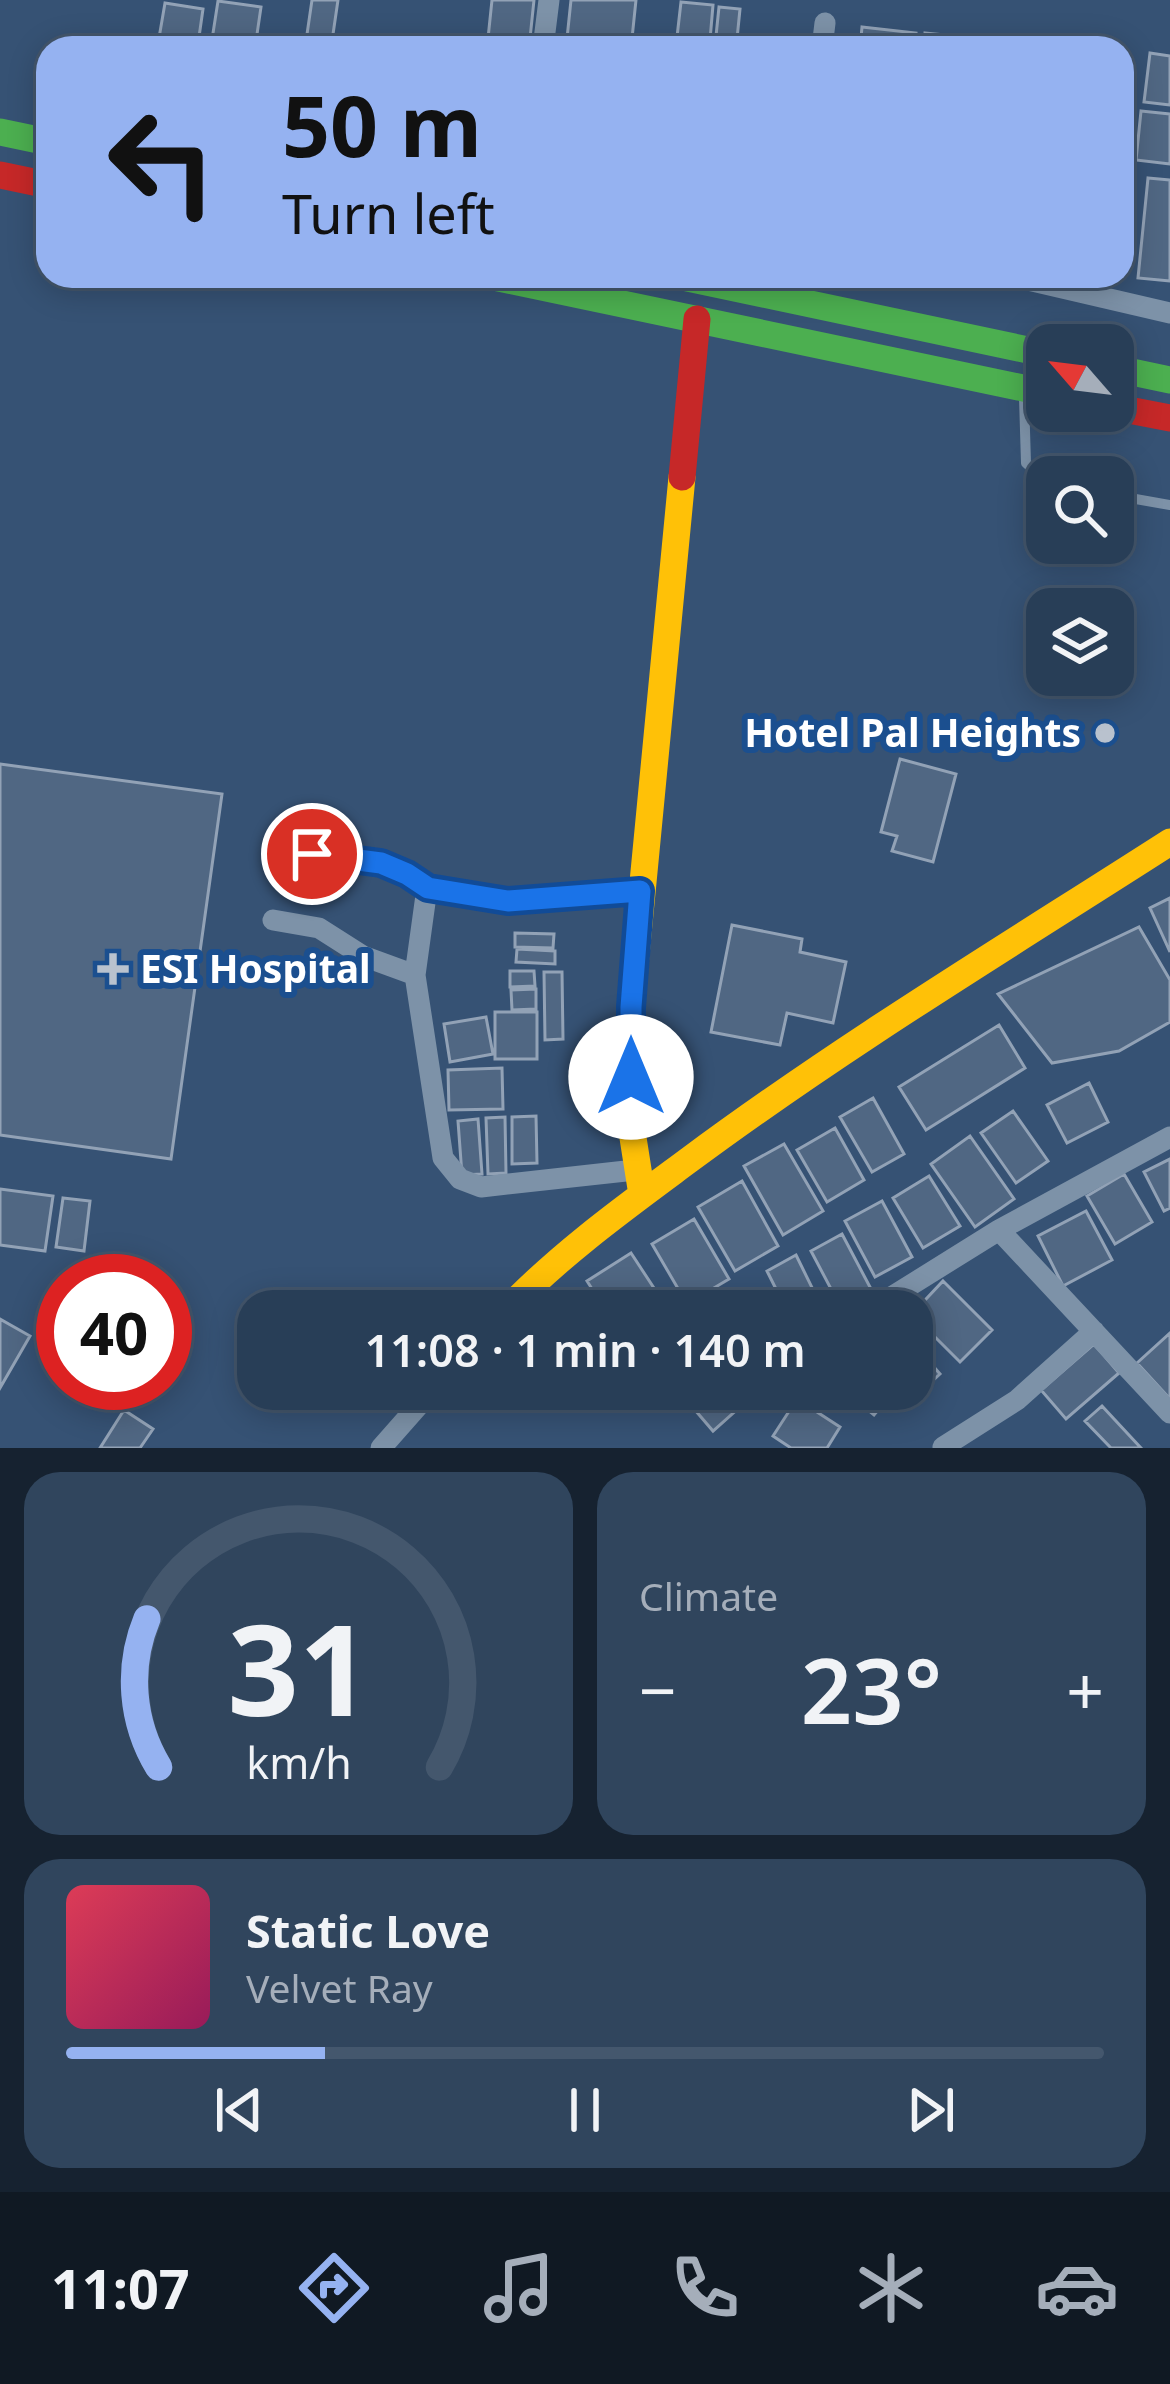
<!DOCTYPE html>
<meta charset="utf-8">
<style>
:root{--surface:#283e57;--page:#30455d;--text:#f1f3f6;--muted:#a5aeba;--line:#44576d;--accent:#95b2f1}
body{margin:0;font-family:"Noto Sans",sans-serif;background:var(--page);color:var(--text);height:100vh;display:flex;flex-direction:column;font-size:45px;white-space:nowrap}
*{box-sizing:border-box;margin:0}
p{font-size:39px;color:var(--muted)}
.icon{flex:none;width:66px;height:66px;fill:none;stroke:currentColor;stroke-width:2;stroke-linecap:round;stroke-linejoin:round}
.map{position:relative;height:1448px;overflow:hidden}
.drawer{display:flex;flex-direction:column;gap:24px;padding:24px;background:#162230;flex:1}
.drawer>*{flex:none}
.hud{position:absolute;left:36px;top:36px;width:1098px;height:252px;border-radius:36px;box-shadow:0 6px 30px #0003,0 0 0 3px var(--line);background:#95b2f1;color:#111;overflow:hidden}
.needle{width:78px;rotate:298deg}
.fabs{position:absolute;left:1026px;top:324px;display:grid;gap:24px}
.fabs a{display:grid;place-items:center;width:108px;height:108px;border-radius:24px;background:var(--surface);box-shadow:0 6px 30px #0003,0 0 0 3px var(--line);font-size:60px}
.speed{position:absolute;left:36px;top:1254px;display:flex;gap:24px;font-size:60px;font-weight:700;text-align:center}
.speed>*{display:grid;place-content:center;width:156px;height:156px;border-radius:50%;background:var(--surface);box-shadow:0 6px 30px #0003,0 0 0 3px var(--line);line-height:1}
.speed .limit{border:18px solid #d22;background:#fff;color:#111}
.pin{position:absolute;display:grid;place-items:center;width:102px;height:102px;color:#fff;margin:-51px;border:6px solid #fff;border-radius:50%;box-shadow:0 3px 12px #0007}
.me{position:absolute;width:132px;margin:-66px;rotate:0deg;stroke-linejoin:round;filter:drop-shadow(0 0 9px #0008)}
.turn{display:flex;align-items:center;gap:42px;height:252px;padding:0 48px;font-size:54px}
.turn .icon{width:156px;height:156px;stroke-width:2.5}
.turn b{display:block;font-size:84px;line-height:102px}
.big{font-size:90px;font-weight:600;line-height:1.1}
.drawer .card{flex:1;display:flex;flex-direction:column;justify-content:center;gap:18px;min-width:0;padding:0 42px;border-radius:36px;background:var(--page)}
.drawer .dial{align-items:center;gap:0}
.dial svg{height:312px;overflow:visible;fill:none;stroke:var(--line);stroke-width:7;stroke-linecap:round;text-anchor:middle}
.dial text{fill:var(--text);stroke:none}
.song{display:flex;align-items:center;gap:36px}
.cover{width:144px;height:144px;border-radius:18px;background:linear-gradient(135deg,hsl(350 70% 55%),hsl(330 70% 35%))}
.played{height:12px;border-radius:6px;background:linear-gradient(90deg,var(--accent) 25%,var(--line) 25%)}
.keys{display:flex;justify-content:space-around;direction:ltr}
.heat{display:flex;justify-content:space-between;align-items:center;font-size:66px;direction:ltr}
.drawer .tiles{flex:1;display:grid;gap:24px;grid-template-columns:1fr 1fr}
.card:last-child{grid-column:span 2}
.trip{position:absolute;left:237px;top:1290px;width:696px;height:120px;border-radius:36px;background:var(--surface);box-shadow:0 6px 30px #0003,0 0 0 3px var(--line);font-weight:600;line-height:120px;text-align:center}
.tabs{display:flex;height:192px;justify-content:space-around;align-items:center;background:#101923;color:var(--muted)}
.tabs .icon{width:84px;height:84px}
.tabs .active{color:var(--accent)}
.tabs b{font-size:54px;color:var(--text)}
.map>svg:first-child{display:block}
.building{fill:#506783;stroke:#92a2b6;stroke-width:3}
.lines{fill:none;stroke-linecap:round;stroke-linejoin:round}
.lane{stroke:#7d92a8;stroke-width:10}
.street{stroke:#7d92a8;stroke-width:21}
.fast{stroke:#4caf50;stroke-width:27}
.slow{stroke:#ffc107;stroke-width:27}
.jam{stroke:#c62828;stroke-width:27}
.route-casing{stroke:#114b97;stroke-width:30}
.route{stroke:#1a73e8;stroke-width:21}
.poi-dot{fill:#b9c2ce;stroke:#1b4f8f;stroke-width:4.5}
.labels{text-anchor:middle;stroke-width:12;stroke-linejoin:round;paint-order:stroke}
.poi-label{font-size:39px;font-weight:bold;fill:#fff;stroke:#1b4f8f;text-anchor:end}
</style>
<div class="map">
<svg width="1170" height="1448" viewBox="0 0 1170 1448">
<rect width="100%" height="100%" fill="#365274"/>
<path class="building" d="M 312,0 L 338,0 L 331,48 L 305,48 Z
M 492,0 L 534,0 L 529,48 L 487,48 Z
M 571,0 L 636,0 L 631,48 L 566,48 Z
M 218,1 L 261,7 L 255,48 L 211,46 Z
M 681,2 L 713,5 L 710,40 L 677,37 Z
M 165,3 L 203,9 L 198,44 L 159,38 Z
M 719,7 L 740,9 L 737,39 L 716,36 Z
M 862,27 L 916,33 L 915,48 L 860,48 Z
M 925,33 L 1006,41 L 1005,48 L 924,48 Z
M 1150,53 L 1170,56 L 1170,105 L 1144,102 Z
M 1141,111 L 1170,114 L 1170,164 L 1136,160 Z
M 1122,172 L 1133,173 L 1123,260 L 1122,260 Z
M 1148,178 L 1170,180 L 1170,281 L 1138,278 Z
M 900,759 L 956,774 L 933,862 L 892,851 L 897,836 L 881,832 Z
M 0,764 L 222,794 L 171,1159 L 0,1135 Z
M 1170,898 L 1170,952 L 1150,908 Z
M 732,925 L 802,939 L 800,952 L 846,962 L 833,1023 L 787,1013 L 780,1045 L 711,1032 Z
M 1139,927 L 1170,980 L 1170,1022 L 1119,1051 L 1052,1063 L 998,994 Z
M 515,933 L 554,934 L 553,948 L 515,947 Z
M 517,949 L 555,951 L 555,964 L 516,962 Z
M 510,971 L 534,971 L 535,986 L 510,987 Z
M 544,972 L 562,972 L 563,1039 L 545,1040 Z
M 536,989 L 536,1009 L 512,1010 L 511,990 Z
M 495,1012 L 537,1012 L 537,1059 L 495,1059 Z
M 486,1017 L 493,1054 L 450,1062 L 444,1024 Z
M 999,1025 L 1025,1068 L 926,1130 L 899,1087 Z
M 502,1068 L 503,1109 L 449,1110 L 448,1070 Z
M 1089,1083 L 1108,1122 L 1067,1143 L 1047,1105 Z
M 873,1098 L 904,1154 L 872,1172 L 840,1117 Z
M 1013,1111 L 1048,1161 L 1016,1183 L 981,1133 Z
M 536,1116 L 537,1163 L 512,1164 L 512,1117 Z
M 505,1117 L 506,1173 L 488,1174 L 486,1118 Z
M 478,1119 L 482,1174 L 462,1175 L 458,1121 Z
M 835,1128 L 864,1180 L 827,1202 L 797,1150 Z
M 970,1136 L 1014,1199 L 975,1227 L 931,1164 Z
M 784,1144 L 823,1211 L 783,1235 L 744,1166 Z
M 1170,1159 L 1170,1208 L 1164,1211 L 1144,1172 Z
M 1124,1174 L 1152,1222 L 1115,1244 L 1087,1196 Z
M 929,1176 L 960,1226 L 923,1248 L 893,1198 Z
M 742,1181 L 778,1246 L 735,1271 L 698,1207 Z
M 0,1189 L 53,1196 L 45,1251 L 0,1245 Z
M 63,1198 L 90,1201 L 84,1251 L 56,1247 Z
M 882,1201 L 912,1257 L 875,1277 L 845,1221 Z
M 1086,1211 L 1112,1260 L 1063,1286 L 1038,1236 Z
M 694,1219 L 729,1279 L 687,1304 L 652,1244 Z
M 842,1234 L 871,1289 L 840,1306 L 811,1251 Z
M 631,1253 L 669,1311 L 606,1311 L 587,1281 Z
M 796,1255 L 823,1310 L 822,1311 L 787,1311 L 767,1271 Z
M 943,1281 L 992,1330 L 960,1362 L 912,1314 Z
M 761,1290 L 776,1311 L 732,1311 Z
M 0,1319 L 30,1336 L 0,1388 Z
M 165,1319 L 191,1333 L 178,1355 L 165,1348 Z
M 1170,1333 L 1170,1399 L 1137,1363 Z
M 912,1342 L 940,1374 L 919,1393 L 912,1385 Z
M 1094,1344 L 1119,1373 L 1066,1419 L 1041,1390 Z
M 677,1389 L 727,1389 L 741,1406 L 713,1431 Z
M 842,1389 L 896,1389 L 874,1415 Z
M 797,1399 L 840,1427 L 827,1448 L 791,1448 L 773,1436 Z
M 1102,1406 L 1141,1448 L 1111,1448 L 1085,1421 Z
M 124,1410 L 153,1429 L 140,1448 L 100,1448 Z"/>
<g class="lines">
<path class="lane" d="M 1024,398 L 1026,463 L 1047,482
M 1113,495 L 1170,505"/>
<path class="street" d="M 543,48 L 549,0
M 822,48 L 825,23
M 1030,48 L 1031,47
M 1011,276 L 1170,313
M 312,854 C 358,858 388,861 427,888 L 415,975 L 443,1158 L 460,1179 L 481,1187 L 635,1170
M 427,888 L 508,901 L 641,891
M 273,920 L 319,928 L 363,956 L 415,975
M 999,1230 L 1170,1413
M 869,1311 L 999,1230 L 1170,1137
M 756,1393 L 761,1389
M 943,1447 L 1017,1400 L 1094,1331
M 381,1448 L 433,1389"/>
<path class="fast" d="M 0,132 L 48,142
M 489,276 L 1047,393
M 678,276 L 1047,354
M 1113,368 L 1170,380"/>
<path class="slow" d="M 642,1195 L 631,1125 L 631,1007 L 682,477
M 506,1311 C 560,1254 627,1206 689,1160 C 844,1045 1008,946 1170,842"/>
<path class="jam" d="M 0,175 L 48,185
M 1113,407 L 1170,418
M 682,477 L 697,319"/>
</g>
<g class="lines">
<g class="route-casing">
<path id="route" d="M 312,854 L 381,863 L 407,874 L 428,888 L 508,901 L 640,891 L 631,1007 L 631,1077"/>
</g>
<use href="#route" class="route"/>
</g>
<g class="poi-dot">
<circle cx="1105" cy="733" r="12"/>
<path d="M107 951h12v12h12v12h-12v12h-12v-12h-12v-12h12z"/>
</g>
<g class="labels">
<g class="poi-label">
<text x="1081" y="747">Hotel Pal Heights</text>
<text x="140" y="983" text-anchor="start">ESI Hospital</text>
</g>
</g>
</svg>
<div class="fabs">
<a><svg class="needle" viewBox="-14 -14 28 28"><path d="M0-13l5 13h-10z" fill="#e53935"/><path d="M0 13l5-13h-10z" fill="#a5aeba"/></svg></a>
<a><svg class="icon" aria-label="search" viewBox="0 0 24 24"><circle cx="10" cy="10" r="6"/><path d="M15 15l6 6"/></svg></a>
<a><svg class="icon" aria-label="layers" viewBox="0 0 24 24"><path d="M12 4l9 5-9 5-9-5zM3 14l9 5 9-5"/></svg></a>
</div>
<div class="speed"><div class="limit">40</div></div>
<div class="pin" style="left:312px;top:854px;background:#d93025"><svg class="icon" aria-label="arrive" viewBox="0 0 24 24"><path d="M6 21V4h12l-3 4 3 4H6"/></svg></div>
<svg class="me" style="left:631px;top:1077px" viewBox="-20 -20 40 40"><circle r="19" fill="#fff"/><path d="M0-13L10 11 0 6-10 11z" fill="#1a73e8"/></svg>
<div class="trip">11:08 · 1 min · 140 m</div>
<div class="hud">
<div class="turn"><svg class="icon" aria-label="left" viewBox="0 0 24 24"><path d="M17 20v-9H6M10 6l-5 5 5 5"/></svg><div><b>50 m</b>Turn left</div></div>
</div>
</div>
<section class="drawer">
<div class="tiles">
<div class="card dial"><svg viewBox="0 0 100 80">
<path d="M14 69A42 42 0 1 1 86 69"/>
<path d="M14 69A42 42 0 0 1 11 31" stroke="#95b2f1"/>
<text x="50" y="56" font-size="32" font-weight="700">31</text>
<text x="50" y="72" font-size="11">km/h</text>
</svg></div>
<div class="card"><p>Climate</p>
<div class="heat"><a>−</a><b class="big">23°</b><a>+</a></div>
</div>
<div class="card">
<div class="song"><i class="cover"></i><div><b>Static Love</b><p>Velvet Ray</p></div></div>
<div class="played"></div>
<div class="keys"><svg class="icon" aria-label="previous" viewBox="0 0 24 24"><path d="M18 5L8 12l10 7zM5 5v14"/></svg><svg class="icon" aria-label="pause" viewBox="0 0 24 24"><path d="M8 5v14M16 5v14"/></svg><svg class="icon" aria-label="next" viewBox="0 0 24 24"><path d="M6 5l10 7-10 7zM19 5v14"/></svg></div>
</div>
</div>
</section>
<nav class="tabs">
<b>11:07</b>
<svg class="icon active" aria-label="directions" viewBox="0 0 24 24"><path d="M12 3l9 9-9 9-9-9zM9 14v-3h6M13 9l2 2-2 2"/></svg>
<svg class="icon" aria-label="music" viewBox="0 0 24 24"><path d="M9 18V5l10-2v13"/><circle cx="6" cy="18" r="3"/><circle cx="16" cy="16" r="3"/></svg>
<svg class="icon" aria-label="phone" viewBox="0 0 24 24"><path d="M5 4h4l2 5-3 2q2 4 5 5l2-3 5 2v4C11 20 4 13 5 4z"/></svg>
<svg class="icon" aria-label="climate" viewBox="0 0 24 24"><path d="M12 3v18M4 7l16 10M4 17L20 7"/></svg>
<svg class="icon" aria-label="car" viewBox="0 0 24 24"><path d="M5 17H2v-5l4-1 3-4h7l3 4 3 1v5h-3M9 17h6M6 11h13"/><circle cx="7" cy="17" r="2"/><circle cx="17" cy="17" r="2"/></svg>
</nav>
